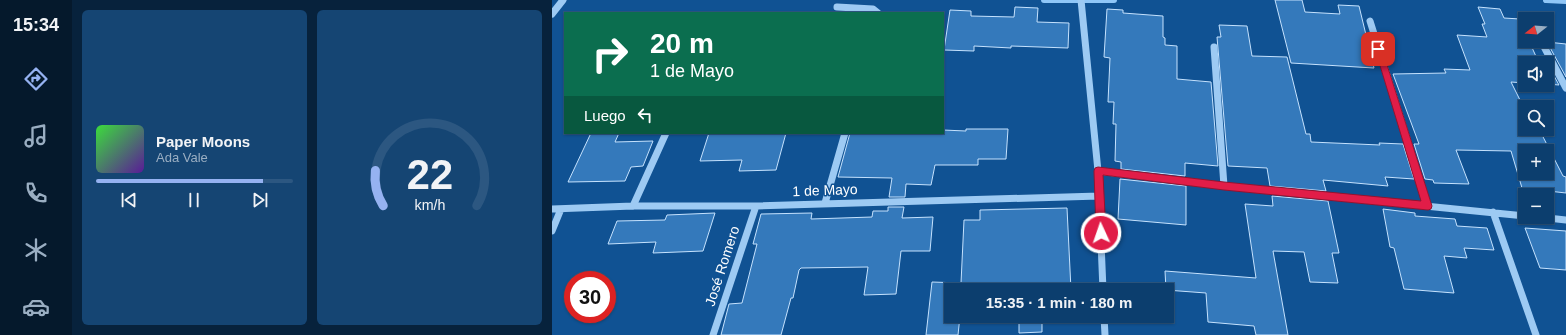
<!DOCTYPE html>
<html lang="es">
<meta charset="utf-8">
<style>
:root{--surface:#0c3e6e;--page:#154573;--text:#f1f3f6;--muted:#9aaec2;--line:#2c5781;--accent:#95b2f1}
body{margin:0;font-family:Arial,sans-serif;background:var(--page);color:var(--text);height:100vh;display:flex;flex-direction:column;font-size:15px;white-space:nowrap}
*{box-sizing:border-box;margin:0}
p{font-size:13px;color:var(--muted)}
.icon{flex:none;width:22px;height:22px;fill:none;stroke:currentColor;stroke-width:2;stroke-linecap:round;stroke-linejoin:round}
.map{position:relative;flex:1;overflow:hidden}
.sheet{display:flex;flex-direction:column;gap:10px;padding:10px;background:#07223c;width:480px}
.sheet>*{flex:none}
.guide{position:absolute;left:12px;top:12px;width:380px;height:122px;border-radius:0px;box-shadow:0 1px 3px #0004,0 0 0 1px var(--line);background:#0b6e4f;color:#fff;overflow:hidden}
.needle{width:26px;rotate:253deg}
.buttons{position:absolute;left:966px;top:12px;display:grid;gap:8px}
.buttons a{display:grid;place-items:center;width:36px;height:36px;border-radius:0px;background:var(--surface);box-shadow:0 1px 3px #0004,0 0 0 1px var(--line);font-size:20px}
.speed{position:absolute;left:12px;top:271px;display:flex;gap:8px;font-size:20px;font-weight:700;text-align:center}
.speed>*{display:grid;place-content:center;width:52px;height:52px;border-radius:50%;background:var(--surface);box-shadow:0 1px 3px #0004,0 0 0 1px var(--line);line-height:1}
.speed .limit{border:6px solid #d22;background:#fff;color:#111}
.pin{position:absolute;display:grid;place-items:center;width:34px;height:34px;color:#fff;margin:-17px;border-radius:8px;box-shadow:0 2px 6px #0006}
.me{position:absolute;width:44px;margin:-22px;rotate:357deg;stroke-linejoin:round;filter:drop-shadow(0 0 3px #0008)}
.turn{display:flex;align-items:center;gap:14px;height:84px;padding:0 20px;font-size:18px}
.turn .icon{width:52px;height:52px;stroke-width:2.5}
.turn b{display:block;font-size:28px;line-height:34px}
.then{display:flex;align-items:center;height:38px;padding:0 20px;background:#0003;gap:8px;font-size:15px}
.sheet .card{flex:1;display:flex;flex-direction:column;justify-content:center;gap:6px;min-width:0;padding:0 14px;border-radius:6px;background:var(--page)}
.sheet .dial{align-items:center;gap:0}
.dial svg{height:104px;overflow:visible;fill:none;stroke:var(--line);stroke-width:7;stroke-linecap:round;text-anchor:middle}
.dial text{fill:var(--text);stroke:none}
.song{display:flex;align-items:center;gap:12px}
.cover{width:48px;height:48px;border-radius:6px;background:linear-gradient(135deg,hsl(120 70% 55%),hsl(270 70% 35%))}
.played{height:4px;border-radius:2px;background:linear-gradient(90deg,var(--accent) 85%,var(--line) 85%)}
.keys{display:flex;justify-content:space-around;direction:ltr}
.sheet .tiles{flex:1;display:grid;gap:10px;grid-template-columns:repeat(2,1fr)}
.trip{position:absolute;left:392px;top:283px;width:230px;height:40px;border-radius:0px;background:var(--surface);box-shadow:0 1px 3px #0004,0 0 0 1px var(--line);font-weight:800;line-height:40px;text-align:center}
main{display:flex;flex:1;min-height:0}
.tab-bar{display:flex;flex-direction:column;width:72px;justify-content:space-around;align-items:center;background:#05192c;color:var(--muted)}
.tab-bar .icon{width:28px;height:28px}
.tab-bar .selected{color:var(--accent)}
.tab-bar b{font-size:18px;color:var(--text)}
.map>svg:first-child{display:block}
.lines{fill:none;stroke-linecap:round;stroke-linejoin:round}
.stream{stroke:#8fc6f7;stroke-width:6}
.building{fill:#3479bb;stroke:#c5e2fe;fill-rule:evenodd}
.minor{stroke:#9dcaf3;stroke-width:7}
.route{fill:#e11d48;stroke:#92132f}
.labels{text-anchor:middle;stroke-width:3;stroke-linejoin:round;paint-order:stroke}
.street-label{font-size:14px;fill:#fff;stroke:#105293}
</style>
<main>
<nav class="tab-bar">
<b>15:34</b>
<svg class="icon selected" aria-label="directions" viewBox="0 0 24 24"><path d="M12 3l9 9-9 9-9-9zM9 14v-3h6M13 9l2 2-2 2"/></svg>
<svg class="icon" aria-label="music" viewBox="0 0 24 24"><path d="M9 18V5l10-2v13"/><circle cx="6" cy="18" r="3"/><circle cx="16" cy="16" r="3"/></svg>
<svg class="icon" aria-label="phone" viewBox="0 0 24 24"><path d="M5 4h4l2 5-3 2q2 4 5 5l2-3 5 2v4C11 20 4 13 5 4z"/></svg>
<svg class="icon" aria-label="climate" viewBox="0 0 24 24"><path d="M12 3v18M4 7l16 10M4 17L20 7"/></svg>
<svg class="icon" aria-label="car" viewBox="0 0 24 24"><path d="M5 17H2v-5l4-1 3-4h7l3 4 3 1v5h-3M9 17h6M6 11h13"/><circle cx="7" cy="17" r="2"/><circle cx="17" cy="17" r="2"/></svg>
</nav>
<section class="sheet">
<div class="tiles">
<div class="card">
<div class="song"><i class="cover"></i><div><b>Paper Moons</b><p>Ada Vale</p></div></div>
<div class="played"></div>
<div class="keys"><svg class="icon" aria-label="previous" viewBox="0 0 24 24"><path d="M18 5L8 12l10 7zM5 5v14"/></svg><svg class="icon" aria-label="pause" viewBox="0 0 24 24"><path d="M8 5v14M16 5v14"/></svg><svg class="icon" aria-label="next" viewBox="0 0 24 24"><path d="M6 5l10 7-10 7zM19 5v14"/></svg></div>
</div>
<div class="card dial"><svg viewBox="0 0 100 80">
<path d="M14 69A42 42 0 1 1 86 69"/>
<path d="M14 69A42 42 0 0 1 8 42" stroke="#95b2f1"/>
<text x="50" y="56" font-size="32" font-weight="700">22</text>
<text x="50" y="72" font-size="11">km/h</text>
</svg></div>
</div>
</section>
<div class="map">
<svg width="1014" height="335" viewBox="0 0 1014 335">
<rect width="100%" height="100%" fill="#105293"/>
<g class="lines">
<path class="stream" d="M 492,0 L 562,0
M 994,0 L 1014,1"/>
</g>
<path class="building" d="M 723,0 L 750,0 L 753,12 L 788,14 L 786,5 L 807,6 L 822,68 L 739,63 Z
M 463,7 L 486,8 L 485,22 L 517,23 L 516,48 L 459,46 L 459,48 L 422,46 L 422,51 L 392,50 L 398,10 L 419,11 L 419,16 L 462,17 Z
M 926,7 L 948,9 L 952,18 L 968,19 L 973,31 L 973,41 L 977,41 L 987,63 L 973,63 L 973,83 L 959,82 L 973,110 L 973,129 L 987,129 L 1011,176 L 1014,177 L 1014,193 L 970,188 L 959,151 L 904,150 L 917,184 L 882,183 L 881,180 L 873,179 L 862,144 L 867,144 L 841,74 L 894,73 L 892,69 L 918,70 L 905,35 L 935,37 L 930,24 L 933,24 ZM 973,151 L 995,151 L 995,173 L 973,173 Z
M 555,9 L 571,10 L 571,13 L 611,16 L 611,37 L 613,38 L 613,45 L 625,46 L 625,79 L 659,82 L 666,166 L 633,163 L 633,176 L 569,169 L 569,162 L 563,161 L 564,124 L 561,124 L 562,102 L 556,102 L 558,58 L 552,57 Z
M 667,25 L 695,26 L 700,56 L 735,57 L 754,134 L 758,134 L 759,142 L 828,145 L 827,143 L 851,144 L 862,179 L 833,177 L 836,186 L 771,180 L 774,191 L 718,186 L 715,168 L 676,166 L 665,37 L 669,37 Z
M 995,42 L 1014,44 L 1014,77 Z
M 995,63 L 1007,85 L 995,84 Z
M 414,129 L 456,129 L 454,159 L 426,159 L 426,165 L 383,165 L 379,185 L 354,184 L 353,197 L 337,197 L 340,178 L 286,177 L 298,133 L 391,133 L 391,130 L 414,131 Z
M 39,133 L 67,133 L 63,142 L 101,141 L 91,166 L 79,167 L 73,181 L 16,182 Z
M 157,133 L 234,133 L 224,170 L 187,171 L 190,160 L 148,161 Z
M 568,179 L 634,186 L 634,225 L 566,219 Z
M 720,196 L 776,201 L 787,253 L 780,253 L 786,283 L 758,282 L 752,252 L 721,251 L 736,335 L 704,335 L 702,326 L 656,322 L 654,293 L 614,290 L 613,271 L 704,278 L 693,204 L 721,206 Z
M 336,207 L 352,207 L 350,218 L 381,217 L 378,251 L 349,251 L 344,294 L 312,295 L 316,267 L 249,268 L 247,270 L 241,298 L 239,298 L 229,335 L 169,335 L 177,304 L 190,303 L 205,244 L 201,244 L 209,214 L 260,213 L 259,219 L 320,217 L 321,211 L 336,211 Z
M 515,208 L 519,290 L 399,290 L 399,316 L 408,316 L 406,335 L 374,335 L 380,282 L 409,283 L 412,220 L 428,220 L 428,210 Z
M 831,209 L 863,213 L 863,216 L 903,219 L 905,226 L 935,228 L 942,250 L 912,248 L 915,258 L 892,256 L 902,293 L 852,289 L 842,248 L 838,247 Z
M 163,213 L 151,251 L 101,253 L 104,242 L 56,244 L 65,221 L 113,220 L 115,215 Z
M 973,228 L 1014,231 L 1014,270 L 988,268 Z
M 467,316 L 490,316 L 490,332 L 467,333 Z"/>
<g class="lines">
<path class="minor" d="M 529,0 L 546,171 L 551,290
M 285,7 L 321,9 L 326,13
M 0,14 L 11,0
M 818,21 L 876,206
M 989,41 L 1014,88
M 662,47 L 672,186
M 546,171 L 672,186 L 973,216
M 273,203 L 293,133
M 81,206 L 114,133
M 0,209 L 81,206 L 204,206 L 547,196
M 941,212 L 984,335
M 987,217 L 1014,220
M 0,231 L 9,209
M 552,316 L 553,335
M 161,335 L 204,206"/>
</g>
<path class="route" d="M 826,46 L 830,49 L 880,206 L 879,209 L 876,210 L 672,190 L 551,175 L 554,233 L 552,236 L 549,237 L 545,236 L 544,233 L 542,171 L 543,168 L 546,167 L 672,182 L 869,201 L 823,49 Z"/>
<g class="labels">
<g class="street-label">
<text transform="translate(273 190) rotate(-2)" y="5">1 de Mayo</text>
<text transform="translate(170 266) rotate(-72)" y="5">José Romero</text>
</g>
</g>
</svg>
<div class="buttons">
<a><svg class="needle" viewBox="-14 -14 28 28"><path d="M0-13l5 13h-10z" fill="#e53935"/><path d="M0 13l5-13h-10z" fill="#9aaec2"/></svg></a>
<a><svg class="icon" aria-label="sound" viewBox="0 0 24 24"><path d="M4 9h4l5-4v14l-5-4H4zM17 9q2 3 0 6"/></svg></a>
<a><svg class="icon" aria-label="search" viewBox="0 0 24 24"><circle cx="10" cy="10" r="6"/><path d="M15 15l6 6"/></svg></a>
<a>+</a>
<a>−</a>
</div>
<div class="speed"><div class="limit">30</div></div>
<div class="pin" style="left:826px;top:49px;background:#d93025"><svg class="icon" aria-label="arrive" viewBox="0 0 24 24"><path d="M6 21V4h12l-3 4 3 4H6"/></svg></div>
<svg class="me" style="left:549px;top:233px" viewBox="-20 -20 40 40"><circle r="17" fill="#e11d48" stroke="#fff" stroke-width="3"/><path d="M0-11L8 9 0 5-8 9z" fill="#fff"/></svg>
<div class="trip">15:35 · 1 min · 180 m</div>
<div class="guide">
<div class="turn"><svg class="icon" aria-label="right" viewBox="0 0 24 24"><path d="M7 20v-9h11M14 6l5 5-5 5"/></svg><div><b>20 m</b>1 de Mayo</div></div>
<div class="then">Luego<svg class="icon" aria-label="left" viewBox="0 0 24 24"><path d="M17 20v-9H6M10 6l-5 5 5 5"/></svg></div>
</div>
</div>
</main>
